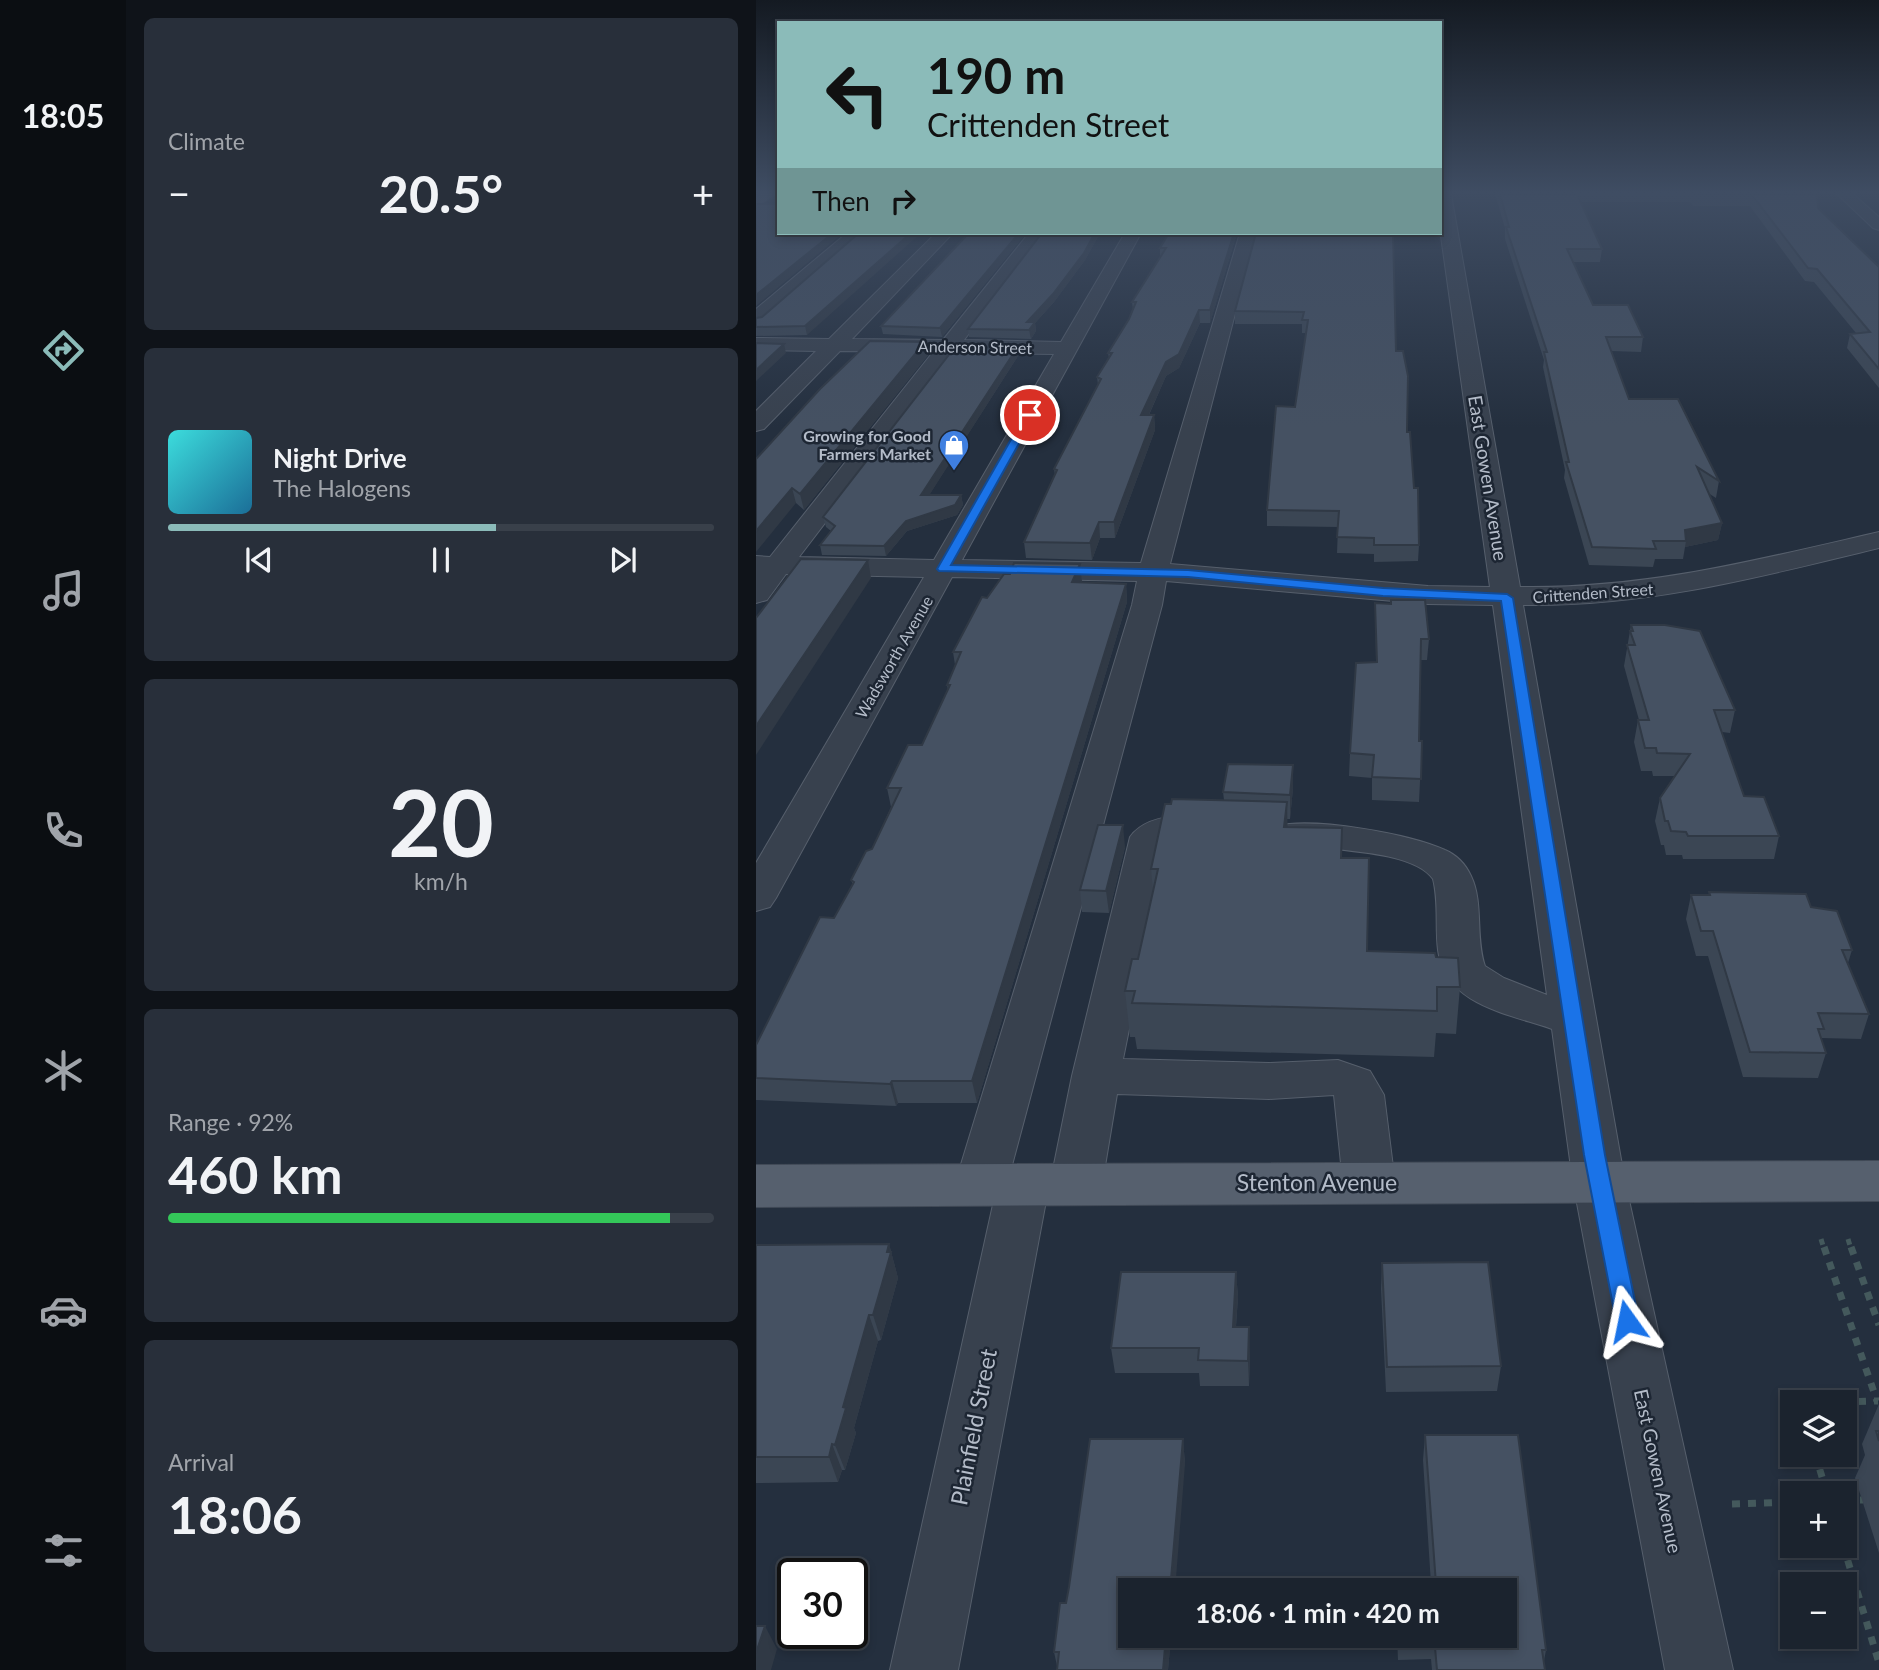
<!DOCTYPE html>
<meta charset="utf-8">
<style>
:root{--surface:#1b232e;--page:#282f3a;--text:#f1f3f6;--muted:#a0a4aa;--line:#39404a;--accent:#8bbbb9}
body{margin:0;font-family:Lato,sans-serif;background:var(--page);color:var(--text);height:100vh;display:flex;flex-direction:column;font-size:26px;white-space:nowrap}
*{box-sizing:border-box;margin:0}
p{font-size:23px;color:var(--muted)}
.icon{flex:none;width:38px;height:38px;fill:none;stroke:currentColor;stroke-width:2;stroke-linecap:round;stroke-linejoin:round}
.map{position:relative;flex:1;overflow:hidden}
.details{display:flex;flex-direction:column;gap:18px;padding:18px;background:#0f1319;width:630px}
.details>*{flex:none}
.hud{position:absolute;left:21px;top:21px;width:665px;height:214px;border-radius:0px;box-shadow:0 4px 10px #0003,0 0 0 2px var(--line);background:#8bbbb9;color:#111;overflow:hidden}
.tools{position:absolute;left:1024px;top:1390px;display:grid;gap:14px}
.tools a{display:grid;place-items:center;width:77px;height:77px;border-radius:0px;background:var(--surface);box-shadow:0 4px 10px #0003,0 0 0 2px var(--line);font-size:35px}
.speed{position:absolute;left:21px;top:1558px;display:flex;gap:14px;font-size:35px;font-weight:700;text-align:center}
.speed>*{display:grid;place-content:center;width:91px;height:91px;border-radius:50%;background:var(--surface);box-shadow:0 4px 10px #0003,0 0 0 2px var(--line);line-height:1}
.speed .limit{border:4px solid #111;border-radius:10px;background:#fff;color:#111}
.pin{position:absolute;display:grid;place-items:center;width:60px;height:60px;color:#fff;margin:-30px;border:4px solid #fff;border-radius:50%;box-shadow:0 2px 7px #0007}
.me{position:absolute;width:77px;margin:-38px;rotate:348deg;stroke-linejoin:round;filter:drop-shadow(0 0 5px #0008)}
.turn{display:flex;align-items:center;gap:24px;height:147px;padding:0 35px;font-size:32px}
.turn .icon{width:91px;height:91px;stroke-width:2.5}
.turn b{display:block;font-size:49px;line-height:60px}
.then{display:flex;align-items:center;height:66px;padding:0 35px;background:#0003;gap:14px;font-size:26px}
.big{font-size:52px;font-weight:700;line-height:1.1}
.details .widget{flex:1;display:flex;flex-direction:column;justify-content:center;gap:10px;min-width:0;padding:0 24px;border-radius:10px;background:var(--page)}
.details .dial{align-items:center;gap:0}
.dial b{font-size:91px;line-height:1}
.song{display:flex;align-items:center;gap:21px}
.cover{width:84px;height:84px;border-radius:10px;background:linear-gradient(135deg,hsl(180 70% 55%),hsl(200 70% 35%))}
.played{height:7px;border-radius:4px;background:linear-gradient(90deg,var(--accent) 60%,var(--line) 60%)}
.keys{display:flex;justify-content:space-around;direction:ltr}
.heat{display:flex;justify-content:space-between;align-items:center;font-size:38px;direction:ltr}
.charge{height:10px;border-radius:5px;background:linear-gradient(90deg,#34c759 92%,var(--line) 0)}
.trip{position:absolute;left:362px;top:1578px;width:399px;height:70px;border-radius:0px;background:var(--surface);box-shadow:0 4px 10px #0003,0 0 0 2px var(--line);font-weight:700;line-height:70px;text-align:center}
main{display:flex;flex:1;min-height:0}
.tabs{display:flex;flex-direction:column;width:126px;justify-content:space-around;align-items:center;background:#0b0e12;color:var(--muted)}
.tabs .icon{width:49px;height:49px}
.tabs .on{color:var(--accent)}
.tabs b{font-size:32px;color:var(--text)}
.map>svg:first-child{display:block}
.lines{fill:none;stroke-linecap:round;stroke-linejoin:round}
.minor-casing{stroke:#565f6c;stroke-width:2}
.major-casing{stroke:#414a57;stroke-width:2}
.path-far1{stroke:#44595c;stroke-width:5;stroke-dasharray:6 6;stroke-linecap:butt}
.path{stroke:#44595c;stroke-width:7;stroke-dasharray:8 8;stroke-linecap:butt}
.minor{fill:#38414e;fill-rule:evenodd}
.major{fill:#56606e;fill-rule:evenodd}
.wall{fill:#3b4654}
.shaded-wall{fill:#303945}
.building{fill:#455162;stroke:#303945;stroke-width:2}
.route{fill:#1a73e8;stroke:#114b97;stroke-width:2}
.labels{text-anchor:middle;stroke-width:5;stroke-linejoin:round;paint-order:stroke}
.far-street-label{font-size:16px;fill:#b4bcc9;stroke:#1d2633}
.far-poi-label{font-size:16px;font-weight:bold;fill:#b4bcc9;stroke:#1d2633;text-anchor:end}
.street-label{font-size:19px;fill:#b4bcc9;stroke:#1d2633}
.near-street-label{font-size:23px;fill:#b4bcc9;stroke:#1d2633}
</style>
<main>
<nav class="tabs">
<b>18:05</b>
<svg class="icon on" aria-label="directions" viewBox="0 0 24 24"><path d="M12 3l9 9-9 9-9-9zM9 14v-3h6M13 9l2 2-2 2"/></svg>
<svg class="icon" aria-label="music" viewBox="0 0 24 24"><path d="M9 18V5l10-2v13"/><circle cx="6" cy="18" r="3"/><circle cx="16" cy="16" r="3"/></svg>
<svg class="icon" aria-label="phone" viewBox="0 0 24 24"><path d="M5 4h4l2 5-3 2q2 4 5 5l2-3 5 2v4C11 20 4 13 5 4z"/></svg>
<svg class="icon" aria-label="climate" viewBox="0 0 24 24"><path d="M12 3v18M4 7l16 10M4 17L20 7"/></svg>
<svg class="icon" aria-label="car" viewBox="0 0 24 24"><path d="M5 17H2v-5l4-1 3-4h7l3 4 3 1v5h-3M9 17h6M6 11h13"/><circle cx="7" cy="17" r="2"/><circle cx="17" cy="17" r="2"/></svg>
<svg class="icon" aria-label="filters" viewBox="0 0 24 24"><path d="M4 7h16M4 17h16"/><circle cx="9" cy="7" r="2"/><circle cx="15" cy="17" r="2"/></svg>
</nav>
<section class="details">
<div class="widget"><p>Climate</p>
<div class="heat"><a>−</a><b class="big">20.5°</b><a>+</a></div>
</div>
<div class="widget">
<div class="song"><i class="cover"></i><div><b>Night Drive</b><p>The Halogens</p></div></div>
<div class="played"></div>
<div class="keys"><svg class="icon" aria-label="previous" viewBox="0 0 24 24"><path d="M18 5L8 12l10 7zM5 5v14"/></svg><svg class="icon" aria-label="pause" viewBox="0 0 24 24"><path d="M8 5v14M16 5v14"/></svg><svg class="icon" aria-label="next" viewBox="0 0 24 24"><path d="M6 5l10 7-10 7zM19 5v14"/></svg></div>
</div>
<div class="widget dial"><b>20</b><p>km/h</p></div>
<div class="widget"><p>Range · 92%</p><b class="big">460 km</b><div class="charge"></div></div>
<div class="widget"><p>Arrival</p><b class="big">18:06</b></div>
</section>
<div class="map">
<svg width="1123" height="1670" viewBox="0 0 1123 1670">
<rect width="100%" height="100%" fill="#242f3e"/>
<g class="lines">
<g class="minor-casing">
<path id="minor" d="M 684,194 L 695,194 L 764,587 C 890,589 1001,560 1123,532 L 1123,548 C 1003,577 891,607 767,605 L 869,1182 L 977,1670 L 909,1670 L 817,1182 L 796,1029 C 754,1014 688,1005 682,950 C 679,927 683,902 677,879 C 655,847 559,851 521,842 L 516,834 L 521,826 C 558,817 655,834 689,850 C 701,855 710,865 715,876 C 728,903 719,937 729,966 L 748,978 L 791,995 L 737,605 L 672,604 L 410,581 L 406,605 L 255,1169 L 267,1164 L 285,1170 L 293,1185 L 202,1670 L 134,1670 L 238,1200 L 225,1204 L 207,1198 L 199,1184 L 376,605 L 381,581 L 196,577 L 20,898 L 14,907 L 0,911 L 0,863 L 168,577 L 30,574 L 11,600 L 0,603 L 0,556 L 14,557 L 177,352 L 84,351 L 8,429 L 0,431 L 0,411 L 60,351 L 0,350 L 0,338 L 73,339 L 180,233 L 197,233 L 96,339 L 187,340 L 273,233 L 289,233 L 208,340 L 305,342 L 369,233 L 385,233 L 206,560 L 385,563 L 484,233 L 500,233 L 414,564 L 672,586 L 734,587 L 684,229 ZM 199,353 L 298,354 L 178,560 L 43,557 Z
M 1081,194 L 1097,194 L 1123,217 L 1123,230 L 1117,228 Z
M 91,233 L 109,233 L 7,323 L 0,325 L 0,309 Z
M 430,815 L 468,820 L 473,828 L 468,836 C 449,841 428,834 411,842 L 367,1059 L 513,1063 L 582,1060 L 614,1071 L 628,1095 L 639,1183 L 631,1197 L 613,1203 L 595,1197 L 587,1183 L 578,1095 L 513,1099 L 361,1094 L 346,1184 L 338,1198 L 320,1204 L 302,1198 L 294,1184 L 316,1076 L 374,837 C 386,820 410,816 430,815 Z"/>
</g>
<g class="major-casing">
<path id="major" d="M 2,194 L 20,194 L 0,207 Z
M 1123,1161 L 1123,1201 L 0,1207 L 0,1165 Z"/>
</g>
<path class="path-far1" d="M 1065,1239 L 1068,1249
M 1092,1239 L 1095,1249"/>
<path class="path" d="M 1068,1247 L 1121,1401
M 1095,1247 L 1123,1325
M 1086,1402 L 1122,1401
M 1059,1454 L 1071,1493
M 1088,1500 L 1107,1500
M 976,1504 L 1036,1502
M 1087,1545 L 1123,1663"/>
<use href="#minor" class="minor"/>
<use href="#major" class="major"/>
</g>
<path class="wall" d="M 739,194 L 1061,194 L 1062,208 L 1123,267 L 1123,388 L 1091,348 L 1094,334 L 1100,333 L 1058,282 L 1049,281 L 994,206 L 937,206 L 934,202 L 824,202 L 846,249 L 844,262 L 817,262 L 837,305 L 887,337 L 885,352 L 855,351 L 873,399 L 963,481 L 960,498 L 952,493 L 966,523 L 962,540 L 929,547 L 927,559 L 899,559 L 897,567 L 833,565 L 808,478 L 809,470 L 787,367 L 788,360 L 749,239 L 749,228 Z
M 103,233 L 51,335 L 0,336 L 0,318 L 6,317 Z
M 213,233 L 270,233 L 186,337 L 127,334 L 125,326 Z
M 286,233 L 344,233 L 329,260 L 298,302 L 279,323 L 280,331 L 275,339 L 213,337 L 212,329 Z
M 481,233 L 454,323 L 444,323 L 423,368 L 410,376 L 393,415 L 398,415 L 399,430 L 359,538 L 344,538 L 336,560 L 270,558 L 268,542 L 299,475 L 298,469 L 342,385 L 341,377 L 353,358 L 352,353 L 373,319 L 377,310 L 376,302 L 404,257 L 404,248 Z
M 500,233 L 640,351 L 658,488 L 663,545 L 662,561 L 618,562 L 618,554 L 581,553 L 582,527 L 511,526 L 511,510 L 539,407 L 550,333 L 546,333 L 546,324 L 479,324 L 479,311 Z
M 169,342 L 172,355 L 48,510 L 40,503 L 0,459 Z
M 261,348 L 262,356 L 173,495 L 205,495 L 207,505 L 201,515 L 151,531 L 130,556 L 66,555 L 64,545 L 75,531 L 70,527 L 67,517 Z
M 324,564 L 326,582 L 370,584 L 371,602 L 221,1103 L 142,1103 L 140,1106 L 0,1100 L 0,1045 L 78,918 L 97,885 L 95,880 L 116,849 L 135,807 L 131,788 L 166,745 L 192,690 L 191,685 L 199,665 L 197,652 L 231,598 L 254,574 Z
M 619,603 L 673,639 L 671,660 L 665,660 L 663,741 L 666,741 L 663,802 L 616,800 L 616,778 L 593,776 L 594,753 L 620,662 Z
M 875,625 L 979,710 L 974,733 L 966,732 L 988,796 L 1023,836 L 1018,859 L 927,859 L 926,855 L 910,855 L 908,845 L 905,845 L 899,821 L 904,798 L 919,776 L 897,776 L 896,771 L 885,771 L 878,742 L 882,720 L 883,720 L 868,666 Z
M 537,765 L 537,788 L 534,819 L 531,819 L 531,827 L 586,828 L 586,858 L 611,951 L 680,957 L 704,987 L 700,1034 L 680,1033 L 678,1057 L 381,1049 L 379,1037 L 374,1037 L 369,991 L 382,959 L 397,891 L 395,869 L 415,804 L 468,800 L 467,792 Z
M 369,847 L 353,913 L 326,912 L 324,890 Z
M 953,892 L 1055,907 L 1096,950 L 1092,963 L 1113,1014 L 1105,1039 L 1065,1038 L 1070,1053 L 1062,1078 L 987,1077 L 952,956 L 940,956 L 930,919 L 935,895 L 953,895 Z
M 133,1244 L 142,1278 L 125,1340 L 122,1341 L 98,1428 L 100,1433 L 89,1470 L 86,1470 L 82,1482 L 0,1483 L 0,1245 Z
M 626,1263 L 745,1366 L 741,1391 L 630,1392 L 625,1289 Z
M 480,1272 L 482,1297 L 480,1327 L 494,1353 L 493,1386 L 444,1386 L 443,1373 L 359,1373 L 355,1348 Z
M 1123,1404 L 1123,1553 L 1099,1478 L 1109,1455 L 1106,1444 Z
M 669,1435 L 790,1650 L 788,1661 L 789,1670 L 676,1670 L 675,1659 L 642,1660 L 641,1636 L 749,1636 L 749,1591 L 640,1591 L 641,1585 L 675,1584 L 667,1460 Z
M 427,1439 L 429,1464 L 374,1636 L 415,1636 L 412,1670 L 301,1666 L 298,1652 L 310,1603 Z"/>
<path class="shaded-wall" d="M 77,233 L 87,233 L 0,306 L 0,295 Z
M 155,233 L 165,233 L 51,335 L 49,326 Z
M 263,233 L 270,233 L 186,337 L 184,328 Z
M 339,233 L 344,233 L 329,260 L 298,302 L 279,323 L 280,331 L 275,339 L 273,330 L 277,325 L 272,331 L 271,322 Z
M 478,233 L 481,233 L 454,323 L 454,310 Z
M 443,310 L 444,323 L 423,368 L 410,376 L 386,430 L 385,415 L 410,362 Z
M 169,342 L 172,355 L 48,510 L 44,494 Z
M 28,344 L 30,353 L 0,381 L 0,370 Z
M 261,348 L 262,356 L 167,505 L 165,495 Z
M 398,415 L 399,430 L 359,538 L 358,522 Z
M 36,488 L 40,503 L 0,552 L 0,531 Z
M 205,495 L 207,505 L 201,515 L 151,531 L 130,556 L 128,546 L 150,521 Z
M 343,522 L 344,538 L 336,560 L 334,543 Z
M 966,523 L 962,540 L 929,547 L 930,541 L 929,530 Z
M 112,560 L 115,578 L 0,755 L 0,726 Z
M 324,564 L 326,582 L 316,582 Z
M 370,584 L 371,602 L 221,1103 L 216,1081 Z
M 537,765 L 537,788 L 534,819 L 534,795 Z
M 531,802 L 532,846 L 528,827 Z
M 367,825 L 369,847 L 353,913 L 350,891 Z
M 136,1081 L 142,1103 L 140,1106 L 134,1084 Z
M 133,1244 L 142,1278 L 125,1340 L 117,1315 Z
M 480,1272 L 482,1297 L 478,1352 L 477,1327 Z
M 113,1315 L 122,1341 L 98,1428 L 100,1433 L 89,1470 L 79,1445 L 87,1407 Z
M 493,1327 L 494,1353 L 493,1386 L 492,1361 Z
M 427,1439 L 429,1464 L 419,1591 L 414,1591 Z
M 76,1444 L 86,1470 L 82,1482 L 73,1457 Z
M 9,1626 L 21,1649 L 15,1670 L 0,1670 L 0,1653 Z
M 410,1636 L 415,1636 L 412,1670 L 407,1670 Z"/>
<path class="building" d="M 744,194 L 821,194 L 846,249 L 811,249 L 837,305 L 872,305 L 887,337 L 850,337 L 873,399 L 922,399 L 963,481 L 941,467 L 966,523 L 929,530 L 930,541 L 897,541 L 900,549 L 836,547 L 810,462 L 813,462 L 788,352 L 791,352 L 750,227 L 753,227 Z
M 938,194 L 1061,194 L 1062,208 L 1123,267 L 1123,369 L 1094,334 L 1114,332 L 1061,269 L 1052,268 L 996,195 Z
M 0,204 L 23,204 L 23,233 L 77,233 L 0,295 Z
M 103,233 L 155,233 L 49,326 L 0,327 L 0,318 L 6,317 Z
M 213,233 L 263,233 L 184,328 L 125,326 Z
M 286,233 L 339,233 L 328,253 L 297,294 L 271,322 L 279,322 L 273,330 L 212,329 Z
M 413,233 L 478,233 L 454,310 L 443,310 L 423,354 L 410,362 L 385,415 L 398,415 L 358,522 L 343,522 L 334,543 L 268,542 L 301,470 L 298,469 L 345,379 L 341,377 L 356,353 L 352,353 L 373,319 L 380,302 L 376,302 L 410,248 L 404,248 Z
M 500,233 L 637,233 L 640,351 L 647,351 L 652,376 L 651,432 L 654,432 L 658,488 L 662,488 L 663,545 L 618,545 L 618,538 L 581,537 L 583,511 L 511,510 L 520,406 L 539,407 L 552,320 L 546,320 L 548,312 L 479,311 Z
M 114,341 L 169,342 L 44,494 L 36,488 L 0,531 L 0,459 L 64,389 Z
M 0,343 L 28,344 L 0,370 Z
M 199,347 L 261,348 L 165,495 L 205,495 L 199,505 L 150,521 L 128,546 L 64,545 L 79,526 L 67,517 Z
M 45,559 L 112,560 L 0,726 L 0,618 Z
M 258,563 L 324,564 L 316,582 L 370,584 L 216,1081 L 136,1081 L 134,1084 L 0,1078 L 0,1045 L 64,917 L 78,918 L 98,882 L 95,880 L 110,851 L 116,849 L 145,788 L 131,788 L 152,745 L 166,745 L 194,685 L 191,685 L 205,652 L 197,652 L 226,597 L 231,598 L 248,574 L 254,574 Z
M 635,600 L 669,600 L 673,639 L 665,639 L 663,741 L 666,741 L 665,779 L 616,777 L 618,755 L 594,753 L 600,663 L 621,662 L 619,603 L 635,604 Z
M 875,625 L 909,625 L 944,631 L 979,710 L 958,710 L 988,796 L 1008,797 L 1023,836 L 932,836 L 930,832 L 915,831 L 912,821 L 909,821 L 904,798 L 934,754 L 901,753 L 900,748 L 889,748 L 882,720 L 893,720 L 871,645 L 879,645 L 874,631 L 877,631 Z
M 472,764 L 537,765 L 534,795 L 467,792 Z
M 416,799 L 531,802 L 528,827 L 586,828 L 585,858 L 613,858 L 611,951 L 679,953 L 680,957 L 702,958 L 704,987 L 681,987 L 681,1011 L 376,1003 L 379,991 L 369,991 L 376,959 L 382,959 L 402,869 L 395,869 L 409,804 L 415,804 Z
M 342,825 L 367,825 L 350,891 L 324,890 Z
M 953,892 L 1050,894 L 1055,907 L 1081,911 L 1096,950 L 1086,950 L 1113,1014 L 1062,1013 L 1068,1029 L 1062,1029 L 1070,1053 L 994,1052 L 957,931 L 945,931 L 935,895 L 954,895 Z
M 133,1244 L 131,1252 L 135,1252 L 126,1284 L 117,1315 L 113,1315 L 87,1407 L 90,1408 L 79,1445 L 76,1444 L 73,1457 L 0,1457 L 0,1245 Z
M 732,1262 L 745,1366 L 631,1367 L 626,1263 Z
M 365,1272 L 480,1272 L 477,1327 L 493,1327 L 492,1361 L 442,1360 L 443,1348 L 355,1348 Z
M 1120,1431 L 1123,1431 L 1123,1441 Z
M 669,1435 L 762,1435 L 790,1650 L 786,1650 L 789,1670 L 681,1670 L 678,1636 L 749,1636 L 749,1591 L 641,1591 L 641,1585 L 680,1584 Z
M 334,1439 L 427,1439 L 414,1591 L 374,1591 L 374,1636 L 410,1636 L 407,1670 L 301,1670 L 303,1652 L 298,1652 L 302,1619 L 304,1603 L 310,1603 L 313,1587 Z
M 0,1626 L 9,1626 L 0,1653 Z"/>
<linearGradient id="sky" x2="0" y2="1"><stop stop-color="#141a22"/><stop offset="0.45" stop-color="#3f4d63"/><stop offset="1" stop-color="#3f4d63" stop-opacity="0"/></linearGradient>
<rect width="1123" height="428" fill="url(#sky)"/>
<path class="route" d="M 274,412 L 279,415 L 195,565 L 432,570 L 627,588 L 751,594 L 757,598 L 849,1155 L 883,1321 L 880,1328 L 871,1331 L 863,1328 L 860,1321 L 828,1155 L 745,601 L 627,596 L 432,577 L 183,571 L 181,569 L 269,415 Z"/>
<defs>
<g id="shop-pin" transform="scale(1.575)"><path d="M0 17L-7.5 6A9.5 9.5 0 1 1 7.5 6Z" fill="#3f7fe0" stroke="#1d2633"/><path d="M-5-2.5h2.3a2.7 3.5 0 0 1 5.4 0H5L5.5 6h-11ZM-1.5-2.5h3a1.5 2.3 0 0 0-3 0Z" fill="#fff"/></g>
</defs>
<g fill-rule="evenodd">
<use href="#shop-pin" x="198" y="445"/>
</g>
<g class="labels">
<g class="far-street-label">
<text transform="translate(219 347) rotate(1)" y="6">Anderson Street</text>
<text transform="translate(837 593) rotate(-4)" y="6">Crittenden Street</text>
<text transform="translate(138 657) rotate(-60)" y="6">Wadsworth Avenue</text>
</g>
<g class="far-poi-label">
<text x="175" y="442">Growing for Good<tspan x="175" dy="18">Farmers Market</tspan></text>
</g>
<g class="street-label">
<text transform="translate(732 478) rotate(81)" y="7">East Gowen Avenue</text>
<text transform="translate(902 1471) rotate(78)" y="7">East Gowen Avenue</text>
</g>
<g class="near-street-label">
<text x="561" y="1191">Stenton Avenue</text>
<text transform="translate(218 1427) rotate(-79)" y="8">Plainfield Street</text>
</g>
</g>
</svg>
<div class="tools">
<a><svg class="icon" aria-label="layers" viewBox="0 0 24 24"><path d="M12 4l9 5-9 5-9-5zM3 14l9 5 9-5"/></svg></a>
<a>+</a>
<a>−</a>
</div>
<div class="speed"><div class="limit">30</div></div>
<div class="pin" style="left:274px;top:415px;background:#d93025"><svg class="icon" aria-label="arrive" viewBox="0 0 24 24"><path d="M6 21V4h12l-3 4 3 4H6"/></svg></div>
<svg class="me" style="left:871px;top:1321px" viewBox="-20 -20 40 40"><path d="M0-17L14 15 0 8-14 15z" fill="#1a73e8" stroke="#fff" stroke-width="4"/></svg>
<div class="trip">18:06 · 1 min · 420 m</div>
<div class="hud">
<div class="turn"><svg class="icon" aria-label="left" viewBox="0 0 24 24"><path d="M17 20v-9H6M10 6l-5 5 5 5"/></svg><div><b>190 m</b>Crittenden Street</div></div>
<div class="then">Then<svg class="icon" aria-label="right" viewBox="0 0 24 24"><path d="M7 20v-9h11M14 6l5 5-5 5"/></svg></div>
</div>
</div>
</main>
